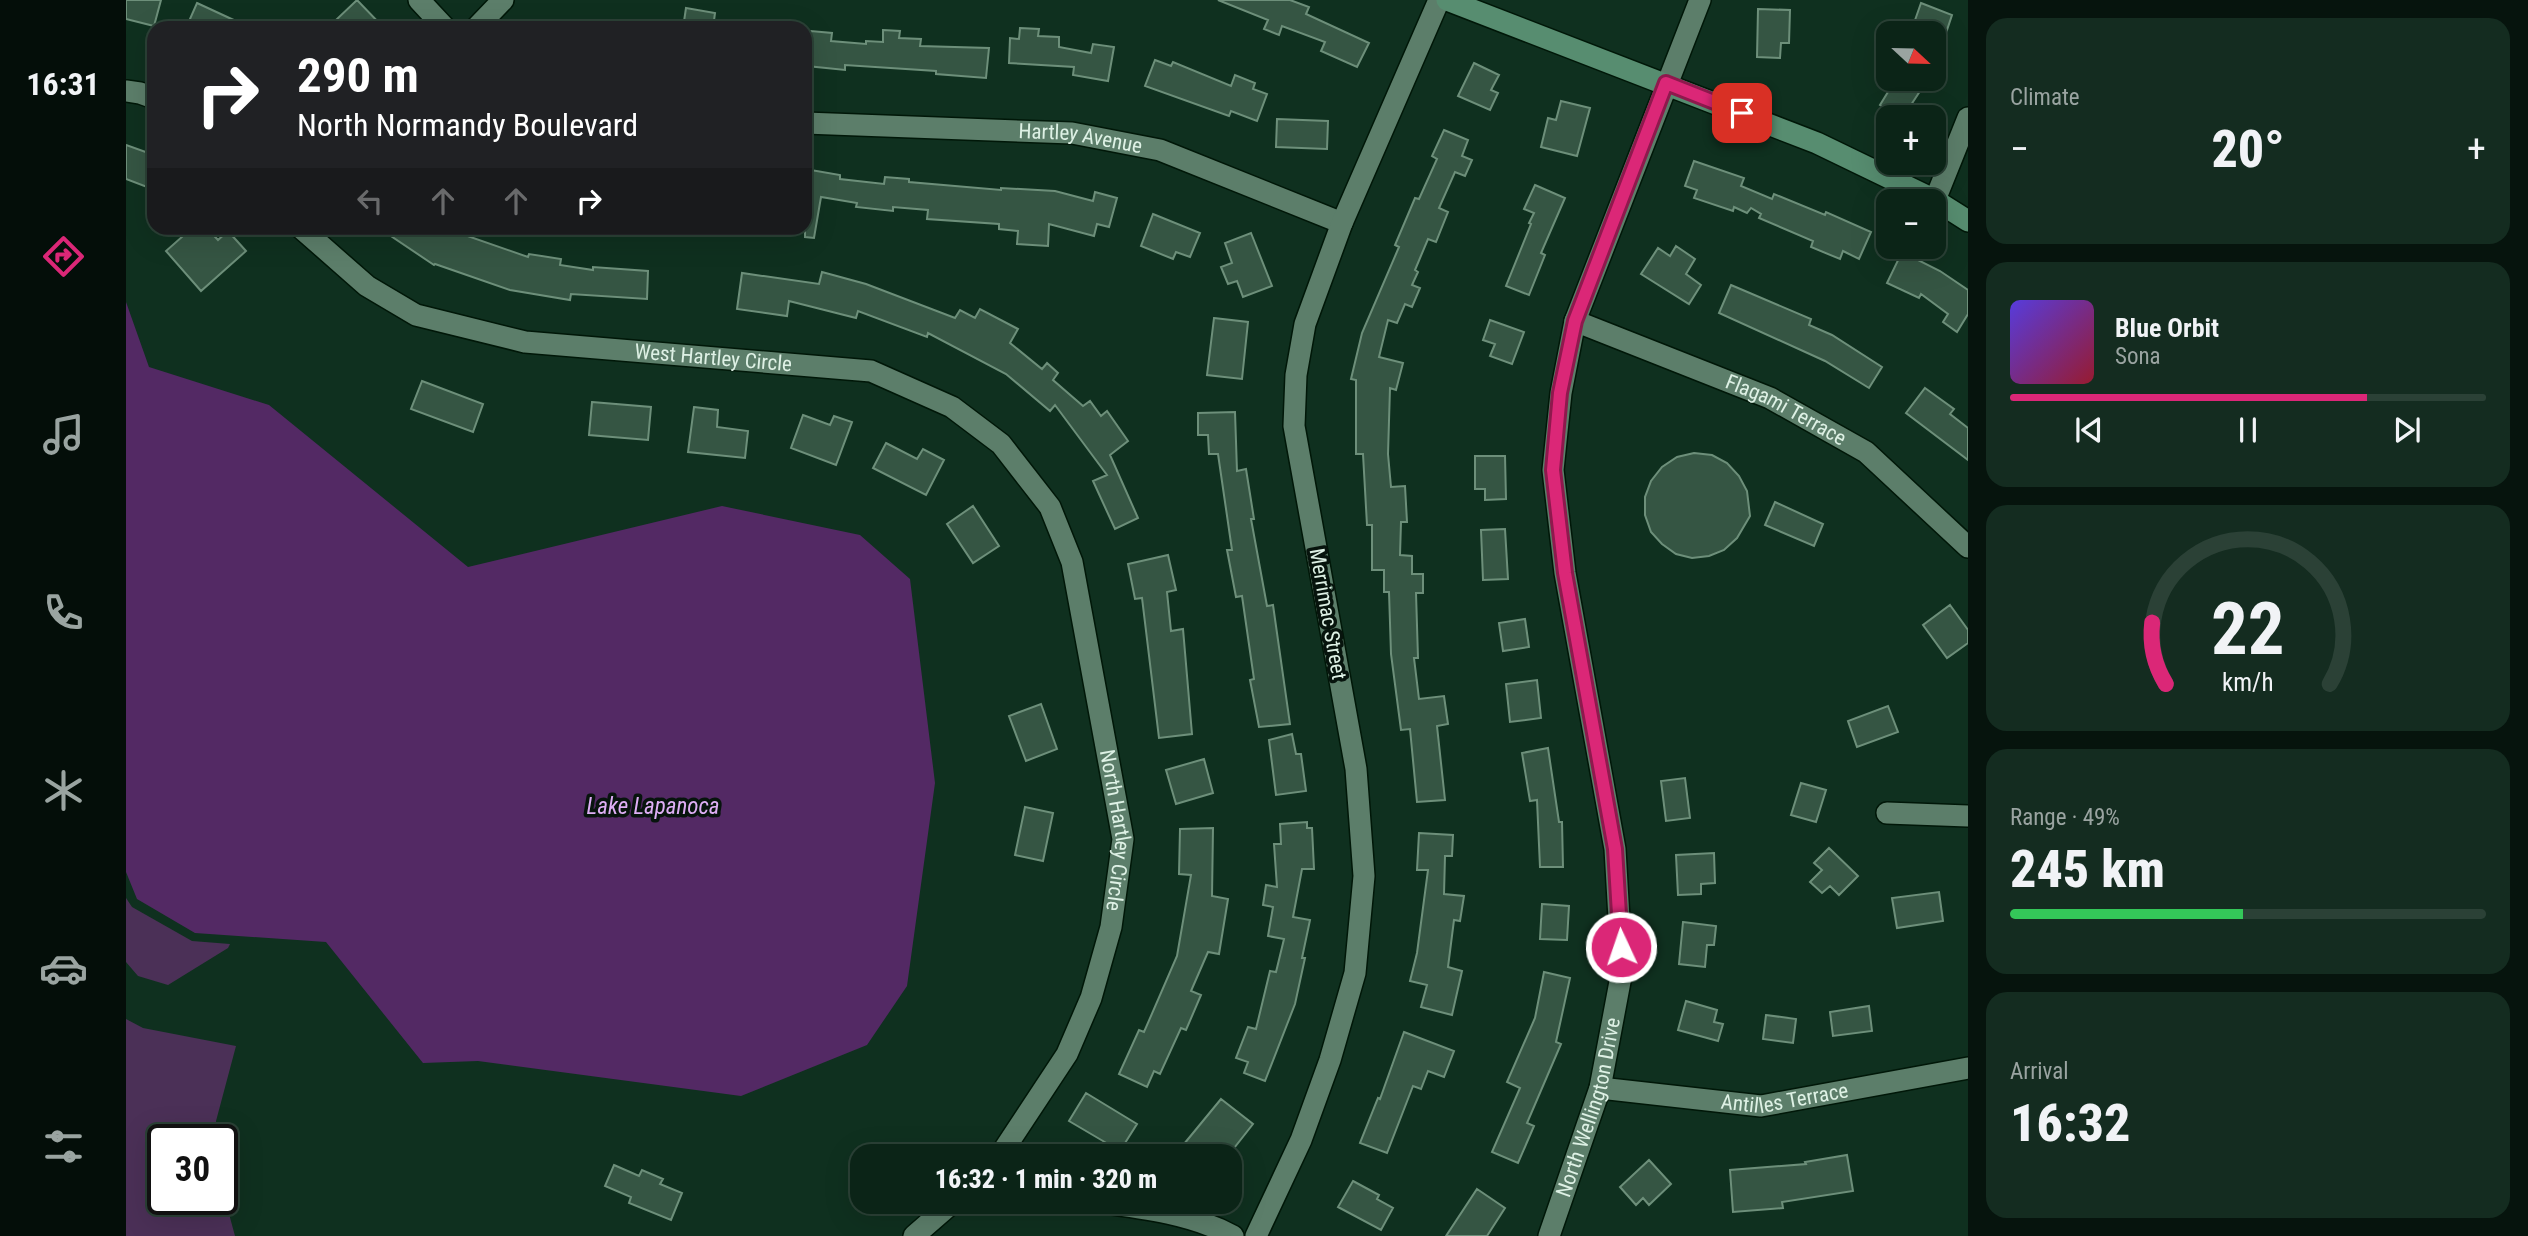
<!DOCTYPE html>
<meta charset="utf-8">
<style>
:root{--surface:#0b2417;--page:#142c20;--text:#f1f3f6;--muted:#9aa4a1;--line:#2b4136;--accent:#db2777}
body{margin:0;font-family:"Roboto Condensed",sans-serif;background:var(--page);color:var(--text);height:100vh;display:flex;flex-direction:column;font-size:26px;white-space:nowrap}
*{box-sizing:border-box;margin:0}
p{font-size:23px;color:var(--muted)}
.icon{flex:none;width:38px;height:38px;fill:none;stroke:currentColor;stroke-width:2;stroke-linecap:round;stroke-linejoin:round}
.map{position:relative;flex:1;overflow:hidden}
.details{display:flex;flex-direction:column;gap:18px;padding:18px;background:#06140d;width:560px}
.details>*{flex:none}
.hud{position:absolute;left:21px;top:21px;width:665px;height:214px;border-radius:21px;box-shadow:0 7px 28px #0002,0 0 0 2px var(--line);background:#202124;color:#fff;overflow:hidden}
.needle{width:46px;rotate:112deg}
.fabs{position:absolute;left:1750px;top:21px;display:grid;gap:14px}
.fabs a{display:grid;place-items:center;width:70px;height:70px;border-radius:14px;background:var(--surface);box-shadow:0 7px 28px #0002,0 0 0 2px var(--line);font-size:35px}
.speed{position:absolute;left:21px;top:1124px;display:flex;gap:14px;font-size:35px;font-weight:700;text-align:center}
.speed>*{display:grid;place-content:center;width:91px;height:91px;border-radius:50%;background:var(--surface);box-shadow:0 7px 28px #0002,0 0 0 2px var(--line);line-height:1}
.speed .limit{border:4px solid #111;border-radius:10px;background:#fff;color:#111}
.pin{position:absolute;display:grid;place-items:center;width:60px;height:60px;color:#fff;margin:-30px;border-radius:14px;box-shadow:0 4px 10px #0006}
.me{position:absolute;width:77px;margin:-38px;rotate:357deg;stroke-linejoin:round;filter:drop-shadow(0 0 5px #0008)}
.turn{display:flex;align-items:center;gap:24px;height:147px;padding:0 35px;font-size:32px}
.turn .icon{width:91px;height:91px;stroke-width:2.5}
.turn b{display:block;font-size:49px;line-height:60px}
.lanes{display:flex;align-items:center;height:66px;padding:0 35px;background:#0003;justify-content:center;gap:35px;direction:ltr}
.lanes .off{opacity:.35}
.big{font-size:52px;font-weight:800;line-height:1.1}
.details .card{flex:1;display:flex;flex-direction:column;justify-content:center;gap:10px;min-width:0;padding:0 24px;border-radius:21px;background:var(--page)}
.details .dial{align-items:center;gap:0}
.dial svg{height:182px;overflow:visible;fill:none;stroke:var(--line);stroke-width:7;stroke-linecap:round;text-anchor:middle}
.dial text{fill:var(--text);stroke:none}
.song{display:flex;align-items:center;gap:21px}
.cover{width:84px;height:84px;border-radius:10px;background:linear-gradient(135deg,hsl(250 70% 55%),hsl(350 70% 35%))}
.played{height:7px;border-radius:4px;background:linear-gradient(90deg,var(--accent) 75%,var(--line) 75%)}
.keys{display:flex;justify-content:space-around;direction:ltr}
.heat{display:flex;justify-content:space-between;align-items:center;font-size:38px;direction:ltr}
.charge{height:10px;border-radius:5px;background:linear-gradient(90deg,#34c759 49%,var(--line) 0)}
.trip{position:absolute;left:724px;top:1144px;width:392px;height:70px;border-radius:21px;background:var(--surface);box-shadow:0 7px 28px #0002,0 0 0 2px var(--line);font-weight:800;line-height:70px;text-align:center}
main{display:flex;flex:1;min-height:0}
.tab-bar{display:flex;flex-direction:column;width:126px;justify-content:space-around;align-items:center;background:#040e09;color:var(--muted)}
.tab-bar .icon{width:49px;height:49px}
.tab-bar .selected{color:var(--accent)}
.tab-bar b{font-size:32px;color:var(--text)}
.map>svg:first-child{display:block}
.green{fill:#4b3057}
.water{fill:#532964}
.building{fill:#355543;stroke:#6d8f7a;stroke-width:2}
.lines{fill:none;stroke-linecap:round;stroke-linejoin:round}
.street-casing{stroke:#001708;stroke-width:24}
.secondary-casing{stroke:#001708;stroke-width:24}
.street{stroke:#5c7e6a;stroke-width:21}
.secondary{stroke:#578d70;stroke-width:21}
.route-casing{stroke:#8e194d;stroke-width:18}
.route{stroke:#db2777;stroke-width:12}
.labels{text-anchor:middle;stroke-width:7;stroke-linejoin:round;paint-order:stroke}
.street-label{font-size:21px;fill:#def1e5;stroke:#07140d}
.water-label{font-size:23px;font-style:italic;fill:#deaef5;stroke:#07140d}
</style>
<main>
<nav class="tab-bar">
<b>16:31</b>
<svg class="icon selected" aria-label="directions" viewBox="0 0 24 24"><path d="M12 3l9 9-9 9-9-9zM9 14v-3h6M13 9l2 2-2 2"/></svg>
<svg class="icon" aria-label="music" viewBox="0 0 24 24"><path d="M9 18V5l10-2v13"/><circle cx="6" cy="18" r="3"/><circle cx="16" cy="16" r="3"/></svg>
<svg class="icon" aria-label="phone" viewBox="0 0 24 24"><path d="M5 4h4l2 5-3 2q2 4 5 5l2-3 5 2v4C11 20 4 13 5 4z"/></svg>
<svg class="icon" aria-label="climate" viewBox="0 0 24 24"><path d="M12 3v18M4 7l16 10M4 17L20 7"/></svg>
<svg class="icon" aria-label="car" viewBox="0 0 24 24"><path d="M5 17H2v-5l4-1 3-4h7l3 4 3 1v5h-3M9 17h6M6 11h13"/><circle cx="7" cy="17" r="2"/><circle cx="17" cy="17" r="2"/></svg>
<svg class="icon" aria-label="filters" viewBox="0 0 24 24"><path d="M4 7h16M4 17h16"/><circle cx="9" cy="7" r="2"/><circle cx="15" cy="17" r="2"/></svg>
</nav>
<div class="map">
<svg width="1842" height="1236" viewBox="0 0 1842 1236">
<rect width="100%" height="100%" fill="#0f301f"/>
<path class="green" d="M 0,898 L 6,907 L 66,941 L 104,944 L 102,948 L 42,985 L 12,976 L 0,962 Z
M 0,1019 L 17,1028 L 110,1046 L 90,1121 L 91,1139 L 37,1139 L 37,1199 L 96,1199 L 96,1188 L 109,1236 L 0,1236 Z"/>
<path class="water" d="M 0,302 L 23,367 L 143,405 L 342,567 L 596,506 L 734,535 L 784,579 L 809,783 L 781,986 L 741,1045 L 615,1096 L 352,1061 L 297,1063 L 200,942 L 69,933 L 11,899 L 0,872 Z"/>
<path class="building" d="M 0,0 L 35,0 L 28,26 L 0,19 Z
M 231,0 L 258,28 L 219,28 L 211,19 Z
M 1092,0 L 1164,0 L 1183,7 L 1180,14 L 1243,43 L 1231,67 L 1195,51 L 1199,42 L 1156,26 L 1153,35 L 1138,29 L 1142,20 Z
M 71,3 L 125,28 L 60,28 Z
M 1795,3 L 1826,15 L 1820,33 L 1795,33 L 1797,26 L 1788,23 Z
M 560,8 L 589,13 L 587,28 L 557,28 Z
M 1632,9 L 1664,10 L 1663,43 L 1655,43 L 1654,58 L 1631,57 Z
M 894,28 L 913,29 L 912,36 L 933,37 L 933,47 L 965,53 L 967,44 L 988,47 L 982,81 L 947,75 L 948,67 L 883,63 L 884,38 L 893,39 Z
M 757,30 L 774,31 L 773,38 L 795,39 L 794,46 L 863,48 L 860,78 L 810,74 L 810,71 L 719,65 L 719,70 L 681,66 L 685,31 L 706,33 L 705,41 L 740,44 L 740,41 L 757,42 Z
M 1029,60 L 1045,66 L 1047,62 L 1105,86 L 1109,75 L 1129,83 L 1127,89 L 1141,94 L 1131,121 L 1105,111 L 1103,116 L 1019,86 Z
M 1348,63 L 1373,75 L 1365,90 L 1372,93 L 1364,110 L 1332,96 Z
M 1770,79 L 1802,79 L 1777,117 L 1773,117 L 1754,105 Z
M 1435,101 L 1464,108 L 1451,156 L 1415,147 L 1422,118 L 1430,120 Z
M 1151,119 L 1202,121 L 1201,149 L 1150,147 Z
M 1318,130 L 1342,140 L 1336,156 L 1346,160 L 1339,176 L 1329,172 L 1313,208 L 1322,212 L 1310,242 L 1302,239 L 1289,270 L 1292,272 L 1286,285 L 1294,288 L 1286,307 L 1279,304 L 1271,323 L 1262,320 L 1253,357 L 1277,363 L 1270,390 L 1264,388 L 1262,454 L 1265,487 L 1279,486 L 1281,522 L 1275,522 L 1274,555 L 1286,556 L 1286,574 L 1297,574 L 1297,593 L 1290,593 L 1292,658 L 1288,658 L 1293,699 L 1318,696 L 1322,724 L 1311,726 L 1319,800 L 1291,802 L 1284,729 L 1275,730 L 1265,654 L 1263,592 L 1258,592 L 1258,570 L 1246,570 L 1246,525 L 1241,525 L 1237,454 L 1230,454 L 1230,380 L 1225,379 L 1236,333 L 1273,247 L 1269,245 L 1289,198 L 1293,199 L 1311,159 L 1306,156 Z
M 0,145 L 28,155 L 28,182 L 24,180 L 21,187 L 0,179 Z
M 1568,161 L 1618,178 L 1615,186 L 1646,199 L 1648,194 L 1699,215 L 1700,212 L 1745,232 L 1733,259 L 1717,251 L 1714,259 L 1685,247 L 1687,241 L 1633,218 L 1635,214 L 1625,208 L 1621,213 L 1608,207 L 1607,211 L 1568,198 L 1571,190 L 1559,186 Z
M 679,169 L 714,175 L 714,179 L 758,184 L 759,177 L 783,179 L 783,182 L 875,190 L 875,188 L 929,191 L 967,201 L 969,192 L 991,198 L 983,227 L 971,224 L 968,236 L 923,224 L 922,246 L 891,244 L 892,231 L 873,229 L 873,224 L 801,219 L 802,210 L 767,207 L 767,211 L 730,207 L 731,203 L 695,197 L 688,238 L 679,237 Z
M 1409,185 L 1439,198 L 1415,253 L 1419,255 L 1403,295 L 1380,286 L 1405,224 L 1403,223 L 1408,213 L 1398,209 Z
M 1027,214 L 1074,233 L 1064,257 L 1050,252 L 1047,259 L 1015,246 Z
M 66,228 L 81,228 L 92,240 L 102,231 L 120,251 L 75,291 L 40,251 Z
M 253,228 L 333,228 L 330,232 L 402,257 L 403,254 L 435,259 L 434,265 L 467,270 L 467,267 L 522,271 L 521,299 L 445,294 L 444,300 L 384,290 L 309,264 L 308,265 Z
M 1125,233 L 1146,286 L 1117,297 L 1111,281 L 1102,284 L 1095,267 L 1106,263 L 1099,243 Z
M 1550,246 L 1569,259 L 1560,274 L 1575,285 L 1563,304 L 1515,274 L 1532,248 L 1544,256 Z
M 1776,252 L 1814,271 L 1842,290 L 1842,314 L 1831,332 L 1817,322 L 1822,314 L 1795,294 L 1793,298 L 1761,283 Z
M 696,272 L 740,284 L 829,318 L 834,310 L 849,318 L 854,309 L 892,329 L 884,343 L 916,369 L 921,363 L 932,373 L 927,380 L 957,406 L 964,401 L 975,416 L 981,411 L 1002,441 L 984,455 L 1012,518 L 989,529 L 967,481 L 981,475 L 929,405 L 924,411 L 880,374 L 802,333 L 801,337 L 732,311 L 730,318 L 663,301 L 661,316 L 611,309 L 616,273 L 693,284 Z
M 1605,285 L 1685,319 L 1683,325 L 1706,335 L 1756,367 L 1743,388 L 1699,361 L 1593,313 Z
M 1088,318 L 1122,322 L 1116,379 L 1081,375 Z
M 1364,320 L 1398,332 L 1386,364 L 1364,356 L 1369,344 L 1357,340 Z
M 296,381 L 357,404 L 347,432 L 285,409 Z
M 1799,388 L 1828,409 L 1824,414 L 1842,428 L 1842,460 L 1780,413 Z
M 466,402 L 525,407 L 522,440 L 463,435 Z
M 568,407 L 592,410 L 591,427 L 622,431 L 619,458 L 562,452 Z
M 1109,412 L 1111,471 L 1120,469 L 1128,519 L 1125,519 L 1141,606 L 1147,605 L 1164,724 L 1133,727 L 1124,680 L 1128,679 L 1116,596 L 1110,597 L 1101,550 L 1106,550 L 1092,454 L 1083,454 L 1082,435 L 1072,435 L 1072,413 Z
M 677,415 L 704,425 L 708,416 L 726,422 L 710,465 L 665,448 Z
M 760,443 L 791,459 L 797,449 L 818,460 L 800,495 L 747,468 Z
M 1568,453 L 1586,455 L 1601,463 L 1613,476 L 1621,491 L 1624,516 L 1611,538 L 1598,550 L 1583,556 L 1566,558 L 1550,554 L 1536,544 L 1525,532 L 1519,515 L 1519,497 L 1525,481 L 1536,467 L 1551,457 Z
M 1349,456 L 1379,456 L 1380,499 L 1359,500 L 1359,489 L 1349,489 Z
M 1649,502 L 1697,524 L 1688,546 L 1639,525 Z
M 847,506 L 873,546 L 847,563 L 821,524 Z
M 1379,529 L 1382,579 L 1357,580 L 1355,530 Z
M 1042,555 L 1050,590 L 1041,592 L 1045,631 L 1057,629 L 1066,734 L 1033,738 L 1016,598 L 1009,599 L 1002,564 Z
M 1824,605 L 1842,630 L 1842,643 L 1821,658 L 1797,625 Z
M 1399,619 L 1403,647 L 1377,651 L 1373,623 Z
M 1411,680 L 1415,718 L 1384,722 L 1380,684 Z
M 915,704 L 931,749 L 900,761 L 883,716 Z
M 1762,706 L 1772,732 L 1731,747 L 1722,721 Z
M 1166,734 L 1170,754 L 1175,754 L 1180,791 L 1150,795 L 1143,740 Z
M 1422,748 L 1433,822 L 1436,822 L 1437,867 L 1414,867 L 1411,800 L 1404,801 L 1396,753 Z
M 1078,759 L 1087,793 L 1050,804 L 1040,770 Z
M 1559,778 L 1564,818 L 1540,821 L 1535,781 Z
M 1675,783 L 1700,790 L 1690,822 L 1665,815 Z
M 899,807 L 927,813 L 917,861 L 889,855 Z
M 1181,822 L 1181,828 L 1186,828 L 1188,869 L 1176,869 L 1167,917 L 1184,920 L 1176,958 L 1179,958 L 1169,1004 L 1139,1081 L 1118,1073 L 1122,1062 L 1110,1058 L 1122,1027 L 1130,1029 L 1144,971 L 1150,972 L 1158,939 L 1142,936 L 1147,907 L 1137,905 L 1140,885 L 1151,887 L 1148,844 L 1155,844 L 1154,824 Z
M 1087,828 L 1086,896 L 1102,899 L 1093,954 L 1082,952 L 1065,991 L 1075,995 L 1060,1030 L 1055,1028 L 1034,1074 L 1028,1071 L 1021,1087 L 993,1074 L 1013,1030 L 1018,1032 L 1051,956 L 1065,875 L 1053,874 L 1054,829 Z
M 1293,833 L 1327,835 L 1326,856 L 1319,856 L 1318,894 L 1338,896 L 1334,921 L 1328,920 L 1322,967 L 1336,971 L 1326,1015 L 1295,1007 L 1301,985 L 1284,981 L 1291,953 L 1302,870 L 1291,870 Z
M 1703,848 L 1732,876 L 1713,895 L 1704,886 L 1696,893 L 1684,882 L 1696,870 L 1688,863 Z
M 1588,853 L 1589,883 L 1575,884 L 1575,894 L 1552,895 L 1550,855 Z
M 1813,892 L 1817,921 L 1771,928 L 1766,898 Z
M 1416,904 L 1443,906 L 1441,940 L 1414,939 Z
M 1557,922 L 1590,926 L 1588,945 L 1581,945 L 1579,967 L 1553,964 Z
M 1418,972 L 1444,978 L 1430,1042 L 1435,1044 L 1401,1123 L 1408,1126 L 1392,1163 L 1366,1152 L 1394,1088 L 1381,1082 L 1409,1018 Z
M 1560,1001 L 1591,1010 L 1588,1022 L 1597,1024 L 1592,1041 L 1552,1030 Z
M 1743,1006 L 1746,1031 L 1707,1036 L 1704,1012 Z
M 1640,1015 L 1670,1019 L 1667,1043 L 1637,1039 Z
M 1278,1032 L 1328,1051 L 1318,1077 L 1302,1071 L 1295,1089 L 1287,1086 L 1261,1153 L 1234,1143 L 1252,1098 L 1254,1099 Z
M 960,1093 L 1011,1124 L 994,1151 L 943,1121 Z
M 1095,1099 L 1127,1124 L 1101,1157 L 1073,1157 L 1058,1144 Z
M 1721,1155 L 1727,1191 L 1656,1202 L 1657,1208 L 1607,1212 L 1604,1170 L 1680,1164 L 1679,1162 Z
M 1523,1160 L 1545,1184 L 1523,1205 L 1517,1198 L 1510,1205 L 1494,1187 Z
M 488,1165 L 513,1176 L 516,1170 L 537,1179 L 534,1184 L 556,1193 L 545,1220 L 503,1203 L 505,1197 L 479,1186 Z
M 1227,1181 L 1253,1195 L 1251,1199 L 1267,1208 L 1255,1230 L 1212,1207 Z
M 1351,1189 L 1379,1208 L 1361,1236 L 1320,1236 Z"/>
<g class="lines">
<g class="street-casing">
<g id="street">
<path d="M 293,0 L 319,28"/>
<path d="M 350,28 L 377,0"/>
<path d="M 0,91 L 14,93 L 28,98"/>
<path id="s1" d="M 679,123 L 946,133 L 1034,150 L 1216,223"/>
<path d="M 1809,200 L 1842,118"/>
<path id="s2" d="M 175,228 L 241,286 L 290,315 L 399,342 L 745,371 L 826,407 L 875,444 L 924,507 L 946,562 L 997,839 L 985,927 L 965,998 L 941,1054 L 873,1157"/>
<path id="s3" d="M 1449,321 L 1644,398 L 1740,452 L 1842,547"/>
<path d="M 1761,813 L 1842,816"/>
<path id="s4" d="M 1474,1088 L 1635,1106 L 1842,1068"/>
<path d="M 971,1202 C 1017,1208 1066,1214 1107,1236"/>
<path d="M 788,1236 L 827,1202"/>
<path d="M 1130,1236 L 1175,1140 L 1204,1060 L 1229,973 L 1238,876 L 1230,769 L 1168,426 L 1170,375 L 1179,324 L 1216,223 L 1313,0"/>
<path id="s5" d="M 1423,1236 L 1474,1088 L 1496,971 L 1489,849 L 1439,573 L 1427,470 L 1435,393 L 1449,321 L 1574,0"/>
</g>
</g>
<g class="secondary-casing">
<path id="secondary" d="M 1321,0 L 1691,143 L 1809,200 L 1842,221"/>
</g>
<use href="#street" class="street"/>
<use href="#secondary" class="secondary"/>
</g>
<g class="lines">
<g class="route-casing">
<path id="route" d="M 1495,947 L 1489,849 L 1439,573 L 1427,470 L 1434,393 L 1449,321 L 1540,83 L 1616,113"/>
</g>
<use href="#route" class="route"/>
</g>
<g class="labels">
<g class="street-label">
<text dy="7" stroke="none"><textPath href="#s1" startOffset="276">Hartley Avenue</textPath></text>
<text dy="7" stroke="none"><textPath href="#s2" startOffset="446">West Hartley Circle</textPath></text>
<text dy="7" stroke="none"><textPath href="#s3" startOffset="229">Flagami Terrace</textPath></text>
<text transform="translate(1202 614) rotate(80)" y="7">Merrimac Street</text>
<text dy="7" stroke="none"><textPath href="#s2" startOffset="1166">North Hartley Circle</textPath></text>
<text dy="7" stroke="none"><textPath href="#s4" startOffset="186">Antilles Terrace</textPath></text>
<text dy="7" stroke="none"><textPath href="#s5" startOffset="135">North Wellington Drive</textPath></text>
</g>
<g class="water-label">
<text x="527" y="814">Lake Lapanoca</text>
</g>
</g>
</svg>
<div class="fabs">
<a><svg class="needle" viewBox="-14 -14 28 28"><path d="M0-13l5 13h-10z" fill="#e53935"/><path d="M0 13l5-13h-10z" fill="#9aa4a1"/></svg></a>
<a>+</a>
<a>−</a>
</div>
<div class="speed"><div class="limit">30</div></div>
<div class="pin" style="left:1616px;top:113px;background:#d93025"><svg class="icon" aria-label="arrive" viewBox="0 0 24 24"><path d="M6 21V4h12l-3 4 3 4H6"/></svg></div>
<svg class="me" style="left:1495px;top:947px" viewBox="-20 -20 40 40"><circle r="17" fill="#db2777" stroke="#fff" stroke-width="3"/><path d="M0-11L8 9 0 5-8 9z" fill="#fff"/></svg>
<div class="trip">16:32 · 1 min · 320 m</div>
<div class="hud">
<div class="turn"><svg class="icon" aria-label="right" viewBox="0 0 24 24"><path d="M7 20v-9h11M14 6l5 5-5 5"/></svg><div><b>290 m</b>North Normandy Boulevard</div></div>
<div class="lanes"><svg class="icon off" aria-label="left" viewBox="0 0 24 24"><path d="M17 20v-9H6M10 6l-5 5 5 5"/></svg><svg class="icon off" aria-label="ahead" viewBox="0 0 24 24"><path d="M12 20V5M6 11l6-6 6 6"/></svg><svg class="icon off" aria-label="ahead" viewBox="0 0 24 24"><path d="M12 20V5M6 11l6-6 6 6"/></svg><svg class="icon" aria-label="right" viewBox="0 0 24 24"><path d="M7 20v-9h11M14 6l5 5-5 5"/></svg></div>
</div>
</div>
<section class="details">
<div class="card"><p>Climate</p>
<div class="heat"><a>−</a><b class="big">20°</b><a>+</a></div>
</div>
<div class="card">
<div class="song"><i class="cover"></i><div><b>Blue Orbit</b><p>Sona</p></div></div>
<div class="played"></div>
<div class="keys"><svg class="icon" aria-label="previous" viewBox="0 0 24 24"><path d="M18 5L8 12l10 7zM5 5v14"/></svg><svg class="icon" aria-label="pause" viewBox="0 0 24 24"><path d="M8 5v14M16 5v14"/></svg><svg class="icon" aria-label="next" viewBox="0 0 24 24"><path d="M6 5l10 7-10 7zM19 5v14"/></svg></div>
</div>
<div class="card dial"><svg viewBox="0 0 100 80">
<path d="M14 69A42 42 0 1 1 86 69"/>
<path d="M14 69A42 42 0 0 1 8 42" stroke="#db2777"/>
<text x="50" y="56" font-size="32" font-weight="700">22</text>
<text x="50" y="72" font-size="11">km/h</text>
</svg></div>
<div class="card"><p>Range · 49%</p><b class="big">245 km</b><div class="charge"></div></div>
<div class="card"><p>Arrival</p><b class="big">16:32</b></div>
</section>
</main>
